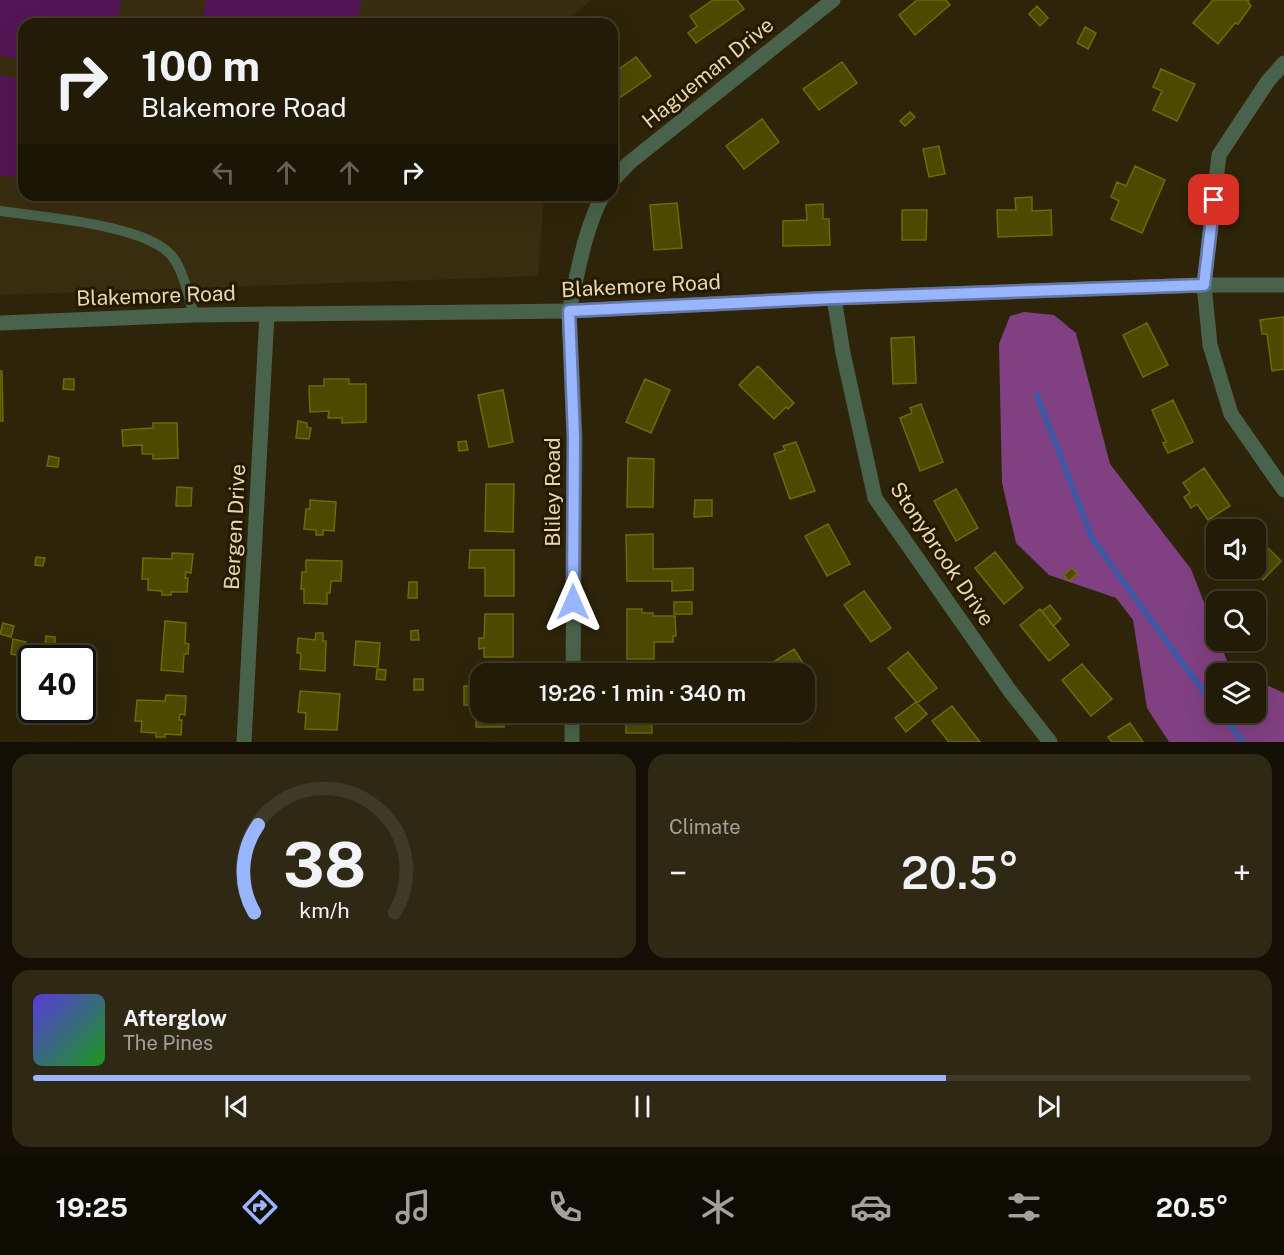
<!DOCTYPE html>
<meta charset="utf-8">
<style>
:root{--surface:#221b07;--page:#2e2815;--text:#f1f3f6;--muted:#a2a19b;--line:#3f3928;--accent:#98b5fd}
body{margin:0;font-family:"Public Sans",sans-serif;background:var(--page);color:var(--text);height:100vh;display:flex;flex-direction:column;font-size:22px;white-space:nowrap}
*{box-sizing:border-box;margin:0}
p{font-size:20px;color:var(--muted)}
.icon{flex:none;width:33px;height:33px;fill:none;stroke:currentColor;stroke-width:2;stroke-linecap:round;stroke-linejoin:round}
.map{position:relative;height:742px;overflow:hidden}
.sheet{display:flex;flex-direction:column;gap:12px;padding:12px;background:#130f04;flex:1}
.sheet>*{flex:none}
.hud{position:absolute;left:18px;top:18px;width:600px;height:183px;border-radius:18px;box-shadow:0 6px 24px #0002,0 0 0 2px var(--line);background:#221b07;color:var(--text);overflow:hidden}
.tools{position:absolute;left:1206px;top:519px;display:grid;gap:12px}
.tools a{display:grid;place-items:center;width:60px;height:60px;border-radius:12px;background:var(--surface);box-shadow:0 6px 24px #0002,0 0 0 2px var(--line);font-size:30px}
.speed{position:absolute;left:18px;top:645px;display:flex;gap:12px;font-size:30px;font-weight:700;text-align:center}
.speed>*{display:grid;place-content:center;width:78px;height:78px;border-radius:50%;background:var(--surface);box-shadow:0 6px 24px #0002,0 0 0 2px var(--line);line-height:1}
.speed .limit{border:3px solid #111;border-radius:9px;background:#fff;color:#111}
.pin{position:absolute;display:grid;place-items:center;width:51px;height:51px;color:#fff;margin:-26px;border-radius:12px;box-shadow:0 3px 9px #0006}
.me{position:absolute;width:66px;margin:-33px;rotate:0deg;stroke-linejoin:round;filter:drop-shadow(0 0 4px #0008)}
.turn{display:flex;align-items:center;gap:21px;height:126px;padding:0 24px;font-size:27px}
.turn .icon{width:78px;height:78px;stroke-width:2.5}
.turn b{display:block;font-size:42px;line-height:51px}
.lanes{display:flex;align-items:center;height:57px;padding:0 24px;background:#0003;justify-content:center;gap:30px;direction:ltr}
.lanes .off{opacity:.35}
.big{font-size:45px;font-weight:600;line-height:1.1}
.sheet .card{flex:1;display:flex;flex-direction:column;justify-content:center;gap:9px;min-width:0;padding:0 21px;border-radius:18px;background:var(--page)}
.sheet .dial{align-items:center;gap:0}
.dial svg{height:156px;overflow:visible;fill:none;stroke:var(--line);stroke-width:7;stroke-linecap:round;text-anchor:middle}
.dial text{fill:var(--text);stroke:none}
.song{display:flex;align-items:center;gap:18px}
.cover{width:72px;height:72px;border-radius:9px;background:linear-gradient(135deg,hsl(250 70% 55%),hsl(120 70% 35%))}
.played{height:6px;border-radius:3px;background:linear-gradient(90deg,var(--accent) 75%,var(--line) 75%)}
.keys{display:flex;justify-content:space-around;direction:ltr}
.heat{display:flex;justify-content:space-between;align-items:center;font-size:33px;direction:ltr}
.sheet .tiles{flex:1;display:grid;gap:12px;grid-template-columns:1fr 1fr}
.card:last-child{grid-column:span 2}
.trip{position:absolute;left:470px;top:663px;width:345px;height:60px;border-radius:18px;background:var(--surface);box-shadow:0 6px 24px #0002,0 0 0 2px var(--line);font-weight:600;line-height:60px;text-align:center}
.tab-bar{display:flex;height:96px;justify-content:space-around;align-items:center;background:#0e0b03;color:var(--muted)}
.tab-bar .icon{width:42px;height:42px}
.tab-bar .selected{color:var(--accent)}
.tab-bar b{font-size:27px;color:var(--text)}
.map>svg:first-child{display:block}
.built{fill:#392d10}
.green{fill:#541555}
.forest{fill:#804081}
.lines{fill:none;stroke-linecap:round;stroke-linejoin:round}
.stream{stroke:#3e58a3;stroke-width:6}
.building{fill:#4d4a00;stroke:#6e6a04;stroke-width:1.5}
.service{stroke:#49624b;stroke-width:10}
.minor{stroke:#49624b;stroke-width:15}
.tertiary{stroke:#49624b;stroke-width:15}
.route-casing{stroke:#6376a4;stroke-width:15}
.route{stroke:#98b5fd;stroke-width:10}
.labels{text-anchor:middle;stroke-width:6;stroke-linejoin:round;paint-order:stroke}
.street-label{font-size:21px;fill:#e8d6b0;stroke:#241a02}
</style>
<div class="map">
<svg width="1284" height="742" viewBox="0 0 1284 742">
<rect width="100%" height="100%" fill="#2e2409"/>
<path class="built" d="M 0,0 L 591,0 L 563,24 L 24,24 L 24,195 L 544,195 L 538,276 L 0,295 Z"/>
<path class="green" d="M 0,0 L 121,0 L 118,24 L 24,24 L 24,59 L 0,56 Z
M 206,0 L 361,0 L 357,24 L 202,24 Z
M 0,75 L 24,79 L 24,178 L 0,175 Z"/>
<path class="forest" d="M 1024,312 L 1054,315 L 1076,333 L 1110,464 L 1191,569 L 1216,633 L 1216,640 L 1219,641 L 1230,668 L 1241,673 L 1216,674 L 1216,712 L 1256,712 L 1256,680 L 1284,693 L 1284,742 L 1169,742 L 1147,708 L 1133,620 L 1116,598 L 1049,575 L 1016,543 L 1002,483 L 999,344 L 1010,316 Z"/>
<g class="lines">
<path class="stream" d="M 1037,395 L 1092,538 L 1175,653 L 1216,708
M 1220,712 L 1243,742"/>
</g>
<path class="building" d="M 713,0 L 737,0 L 744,9 L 696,43 L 688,33 L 697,26 L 690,16 Z
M 917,0 L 946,0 L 950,5 L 915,35 L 899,15 Z
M 1213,0 L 1249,0 L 1248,2 L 1251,6 L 1238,24 L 1235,23 L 1218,44 L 1193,23 Z
M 1037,6 L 1048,18 L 1040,26 L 1029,14 Z
M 1085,27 L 1096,33 L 1088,49 L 1077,43 Z
M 636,57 L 651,76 L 612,103 L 612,74 Z
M 842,62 L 857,83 L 819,110 L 803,89 Z
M 1161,69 L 1195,84 L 1177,121 L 1153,110 L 1162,91 L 1153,87 Z
M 910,112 L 915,117 L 905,126 L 900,121 Z
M 762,119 L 779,142 L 744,169 L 726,146 Z
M 939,146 L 945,174 L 929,177 L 923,149 Z
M 1135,166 L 1165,180 L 1142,233 L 1111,219 L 1119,201 L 1111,197 L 1117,182 L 1126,186 Z
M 1032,197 L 1032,211 L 1051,210 L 1052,235 L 998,237 L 997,210 L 1016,210 L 1015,198 Z
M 677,203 L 682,248 L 654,250 L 650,205 Z
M 823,204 L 823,219 L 829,219 L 830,245 L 783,246 L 783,221 L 807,220 L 806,205 Z
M 902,210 L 927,210 L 926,240 L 902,240 Z
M 1284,317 L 1284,369 L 1272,371 L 1267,334 L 1262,334 L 1260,320 Z
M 1147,323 L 1168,365 L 1143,377 L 1123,335 Z
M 914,337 L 916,383 L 893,384 L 891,338 Z
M 758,366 L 794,403 L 788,409 L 786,407 L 774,419 L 739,385 Z
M 0,371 L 2,371 L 3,421 L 0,421 Z
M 64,379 L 74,379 L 74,390 L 63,389 Z
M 324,379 L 349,379 L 349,384 L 366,384 L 366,422 L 342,423 L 342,418 L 328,418 L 329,411 L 310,412 L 309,386 L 324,386 Z
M 645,379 L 670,390 L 651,433 L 626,422 Z
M 503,390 L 513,442 L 489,447 L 478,395 Z
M 1173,400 L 1193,442 L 1168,453 L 1163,443 L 1166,442 L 1152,410 Z
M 921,404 L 943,462 L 920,471 L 900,418 L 912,413 L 910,408 Z
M 298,421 L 307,423 L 307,427 L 311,428 L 309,439 L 296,438 Z
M 153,423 L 177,423 L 178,458 L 153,459 L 153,454 L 142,454 L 142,445 L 123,446 L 122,430 L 153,428 Z
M 466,441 L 468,450 L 459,451 L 458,442 Z
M 796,442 L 815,491 L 790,499 L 774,454 L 785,450 L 783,446 Z
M 49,456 L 59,458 L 58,467 L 47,466 Z
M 628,458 L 654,459 L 653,507 L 627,507 Z
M 1204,468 L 1230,506 L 1208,520 L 1197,504 L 1191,508 L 1184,497 L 1190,493 L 1183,483 Z
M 486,484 L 514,484 L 513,532 L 485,531 Z
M 177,487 L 192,488 L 191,506 L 176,506 Z
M 956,489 L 978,528 L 956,541 L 934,501 Z
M 310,500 L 336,502 L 334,531 L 323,530 L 323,535 L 316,535 L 316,530 L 304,529 L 306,509 L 310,509 Z
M 695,500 L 712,500 L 712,516 L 694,517 Z
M 1241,521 L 1249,530 L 1232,530 Z
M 828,524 L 850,564 L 827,576 L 805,536 Z
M 653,534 L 653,569 L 693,568 L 693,590 L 672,591 L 672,581 L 627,581 L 626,535 Z
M 1256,536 L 1281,561 L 1263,580 L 1251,568 L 1256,568 Z
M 470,550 L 514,550 L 514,596 L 485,596 L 485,568 L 469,568 Z
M 995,552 L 1023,588 L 1004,604 L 975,568 Z
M 172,553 L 193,554 L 191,573 L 186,572 L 185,578 L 188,578 L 187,592 L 171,592 L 171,595 L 162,595 L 162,591 L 148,590 L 148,579 L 142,579 L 143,558 L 172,559 Z
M 36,557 L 45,558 L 43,566 L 35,565 Z
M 306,560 L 342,561 L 341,581 L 331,581 L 330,593 L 327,593 L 327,604 L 304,603 L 304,589 L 301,589 L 302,572 L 306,572 Z
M 1072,568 L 1077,574 L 1069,581 L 1064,575 Z
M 409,582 L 417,582 L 417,598 L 408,598 Z
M 864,591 L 891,628 L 871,642 L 844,605 Z
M 674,602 L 692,602 L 692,614 L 674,614 Z
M 1050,605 L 1061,619 L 1053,626 L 1042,611 Z
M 627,609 L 642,609 L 642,613 L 653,613 L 653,616 L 675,616 L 676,636 L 673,636 L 673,642 L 654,642 L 654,659 L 627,659 Z
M 1040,609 L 1069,645 L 1049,661 L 1020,625 Z
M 485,614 L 513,614 L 513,657 L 484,657 L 484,648 L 479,649 L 479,638 L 484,638 Z
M 165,621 L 186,623 L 185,643 L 189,644 L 188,654 L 184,654 L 183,672 L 161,670 Z
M 3,623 L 14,626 L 11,637 L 0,634 Z
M 418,630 L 419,640 L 411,640 L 411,631 Z
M 316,633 L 323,633 L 323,641 L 326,641 L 325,671 L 300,669 L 301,653 L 297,653 L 298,638 L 315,640 Z
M 46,636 L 55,637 L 55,646 L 45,645 Z
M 13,639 L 26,642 L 24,656 L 11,654 Z
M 356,641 L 380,643 L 378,667 L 354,665 Z
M 794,649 L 809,672 L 804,676 L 804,674 L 776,674 L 770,664 Z
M 908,652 L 937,688 L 917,703 L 888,668 Z
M 1082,664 L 1112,699 L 1091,716 L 1062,680 Z
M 377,669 L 386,670 L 385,680 L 376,679 Z
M 414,679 L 423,679 L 423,690 L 414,690 Z
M 477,680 L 480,680 L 480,712 L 504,712 L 504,727 L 476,727 L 476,705 L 464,705 L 464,686 L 477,686 Z
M 300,691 L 340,694 L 337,730 L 305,729 L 306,713 L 298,712 Z
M 166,695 L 186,696 L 185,715 L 180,714 L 179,720 L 182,720 L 181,735 L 165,734 L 165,737 L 156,737 L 156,733 L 141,732 L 142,721 L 135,721 L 137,700 L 165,701 Z
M 916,702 L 927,714 L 906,732 L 895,718 Z
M 952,706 L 980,742 L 949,742 L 932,721 Z
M 626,712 L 652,712 L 652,733 L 626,733 Z
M 1130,723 L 1143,742 L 1112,742 L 1108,737 Z"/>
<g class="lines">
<path class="service" d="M 0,211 C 41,217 144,224 171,255 C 183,268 189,298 194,315"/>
<path class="minor" d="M 1284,63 L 1268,81 L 1219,155 L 1204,285 L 1210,345 L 1231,414 L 1284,490
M 612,181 L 629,163 L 833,0
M 603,195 C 584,230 578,273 569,311 L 834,298 L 1204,285 L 1284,285
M 834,298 L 843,353 L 875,498 L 1010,691 L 1050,742
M 244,742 L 267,314"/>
<path class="tertiary" d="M 0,323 L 194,315 L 569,311 L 575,437 L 573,674
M 572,742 L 572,712"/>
</g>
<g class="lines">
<g class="route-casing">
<path id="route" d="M 573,602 L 574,437 L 569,311 L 834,298 L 1204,285 L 1214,200"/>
</g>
<use href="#route" class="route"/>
</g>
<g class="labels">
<g class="street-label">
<text transform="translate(708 73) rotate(-39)" y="7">Hagueman Drive</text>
<text transform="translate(641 286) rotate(-3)" y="7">Blakemore Road</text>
<text transform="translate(156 296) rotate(-2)" y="7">Blakemore Road</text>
<text transform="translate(553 492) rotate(-90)" y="7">Bliley Road</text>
<text transform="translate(235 527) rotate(-87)" y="7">Bergen Drive</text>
<text transform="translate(942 554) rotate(56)" y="7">Stonybrook Drive</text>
</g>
</g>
</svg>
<div class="tools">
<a><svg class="icon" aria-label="sound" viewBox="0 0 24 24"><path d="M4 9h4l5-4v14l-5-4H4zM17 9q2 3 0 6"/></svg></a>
<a><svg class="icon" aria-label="search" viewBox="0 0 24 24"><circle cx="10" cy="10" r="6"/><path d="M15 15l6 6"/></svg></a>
<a><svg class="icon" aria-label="layers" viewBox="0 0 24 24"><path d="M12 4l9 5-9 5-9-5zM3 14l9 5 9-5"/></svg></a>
</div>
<div class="speed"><div class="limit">40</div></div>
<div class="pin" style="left:1214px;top:200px;background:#d93025"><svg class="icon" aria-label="arrive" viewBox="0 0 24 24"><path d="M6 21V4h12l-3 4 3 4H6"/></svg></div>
<svg class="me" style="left:573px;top:602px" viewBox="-20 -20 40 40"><path d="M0-17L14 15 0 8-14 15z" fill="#98b5fd" stroke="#fff" stroke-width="4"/></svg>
<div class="trip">19:26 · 1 min · 340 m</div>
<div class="hud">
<div class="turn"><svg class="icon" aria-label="right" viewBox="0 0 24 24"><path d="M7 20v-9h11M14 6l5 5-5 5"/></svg><div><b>100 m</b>Blakemore Road</div></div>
<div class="lanes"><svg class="icon off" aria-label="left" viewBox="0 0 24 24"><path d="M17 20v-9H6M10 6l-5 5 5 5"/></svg><svg class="icon off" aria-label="ahead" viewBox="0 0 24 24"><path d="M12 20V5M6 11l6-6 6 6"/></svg><svg class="icon off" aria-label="ahead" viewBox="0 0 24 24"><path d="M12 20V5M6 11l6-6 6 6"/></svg><svg class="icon" aria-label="right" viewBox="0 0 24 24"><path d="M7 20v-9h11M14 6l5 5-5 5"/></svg></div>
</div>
</div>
<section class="sheet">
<div class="tiles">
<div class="card dial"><svg viewBox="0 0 100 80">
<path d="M14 69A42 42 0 1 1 86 69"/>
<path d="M14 69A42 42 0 0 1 16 24" stroke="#98b5fd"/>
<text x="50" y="56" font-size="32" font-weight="700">38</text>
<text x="50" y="72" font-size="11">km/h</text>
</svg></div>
<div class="card"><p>Climate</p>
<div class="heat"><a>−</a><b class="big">20.5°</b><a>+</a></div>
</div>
<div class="card">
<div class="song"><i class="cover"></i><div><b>Afterglow</b><p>The Pines</p></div></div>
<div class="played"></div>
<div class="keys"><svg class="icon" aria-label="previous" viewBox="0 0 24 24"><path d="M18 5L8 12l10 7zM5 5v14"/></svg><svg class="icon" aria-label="pause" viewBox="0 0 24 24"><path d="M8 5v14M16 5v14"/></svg><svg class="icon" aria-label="next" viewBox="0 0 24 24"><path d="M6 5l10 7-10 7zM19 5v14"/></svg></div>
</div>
</div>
</section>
<nav class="tab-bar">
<b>19:25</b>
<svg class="icon selected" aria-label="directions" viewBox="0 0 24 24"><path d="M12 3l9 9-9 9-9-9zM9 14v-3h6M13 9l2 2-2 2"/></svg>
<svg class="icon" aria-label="music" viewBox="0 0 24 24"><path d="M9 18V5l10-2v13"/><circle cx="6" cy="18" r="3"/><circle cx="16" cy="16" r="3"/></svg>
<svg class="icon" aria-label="phone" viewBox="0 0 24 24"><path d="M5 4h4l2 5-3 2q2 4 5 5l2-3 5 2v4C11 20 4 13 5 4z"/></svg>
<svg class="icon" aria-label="climate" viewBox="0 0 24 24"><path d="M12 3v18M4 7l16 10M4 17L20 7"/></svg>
<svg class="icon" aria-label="car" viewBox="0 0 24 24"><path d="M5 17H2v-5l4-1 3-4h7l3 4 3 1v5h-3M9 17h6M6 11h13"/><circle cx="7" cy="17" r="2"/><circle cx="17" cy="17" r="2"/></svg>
<svg class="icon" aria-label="filters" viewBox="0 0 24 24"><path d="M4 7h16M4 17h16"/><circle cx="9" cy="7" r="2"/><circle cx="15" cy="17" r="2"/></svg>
<b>20.5°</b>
</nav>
